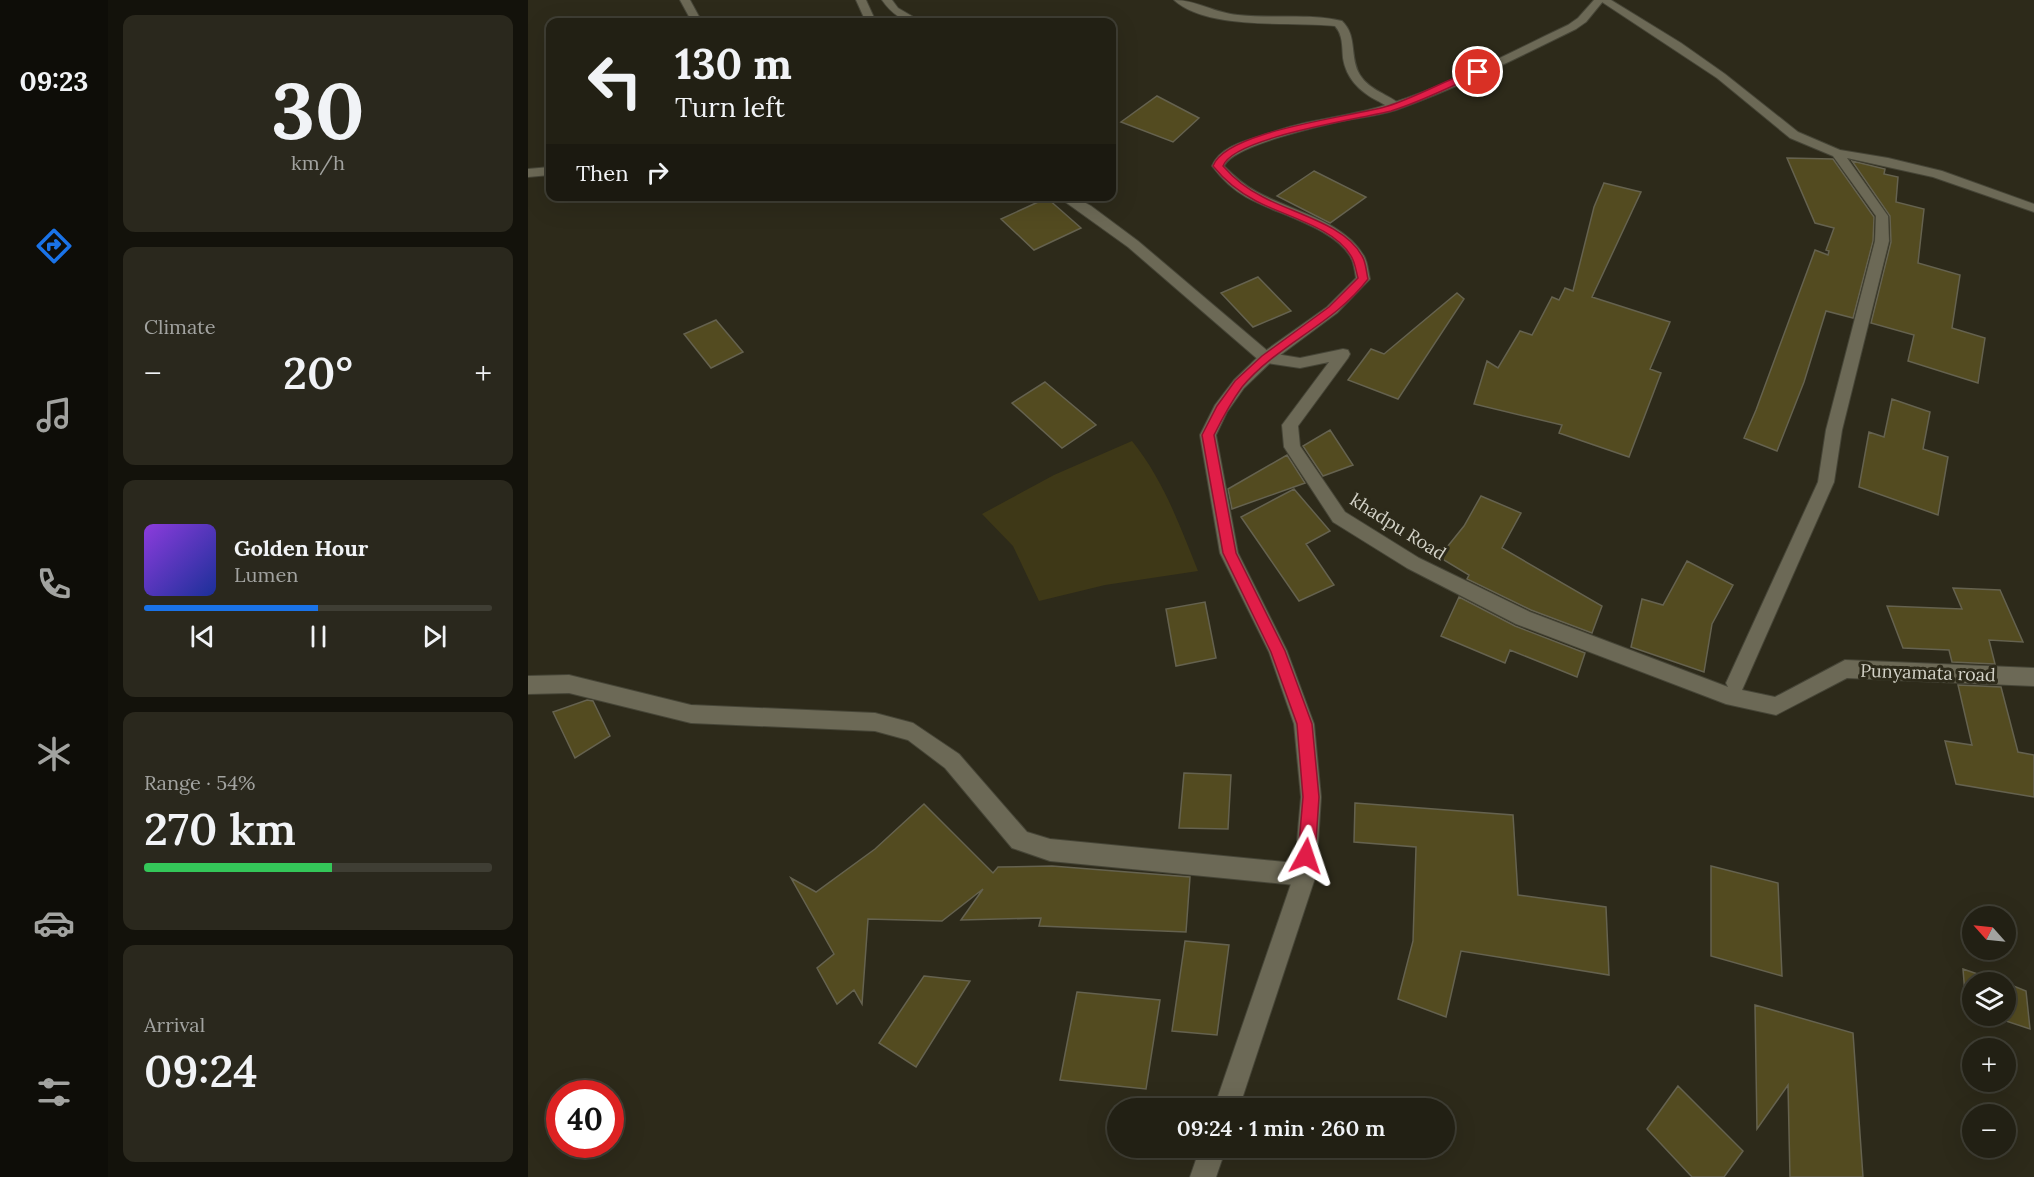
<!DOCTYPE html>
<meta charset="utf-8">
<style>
:root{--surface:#222014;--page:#2a281d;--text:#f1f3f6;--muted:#a2a3a0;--line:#3f3e34;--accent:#1a73e8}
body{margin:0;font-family:Lora,serif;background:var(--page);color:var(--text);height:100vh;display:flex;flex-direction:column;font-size:22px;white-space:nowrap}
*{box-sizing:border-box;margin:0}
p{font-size:20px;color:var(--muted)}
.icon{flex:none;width:33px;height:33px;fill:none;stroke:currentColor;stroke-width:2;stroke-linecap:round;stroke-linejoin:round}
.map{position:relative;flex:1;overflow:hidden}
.panel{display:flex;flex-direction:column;gap:15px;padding:15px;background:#13120b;width:420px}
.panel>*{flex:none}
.guide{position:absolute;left:18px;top:18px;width:570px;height:183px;border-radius:12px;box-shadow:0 6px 24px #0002,0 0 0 2px var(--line);background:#222014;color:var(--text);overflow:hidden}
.needle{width:39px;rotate:297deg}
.fabs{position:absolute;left:1434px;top:906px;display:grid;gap:12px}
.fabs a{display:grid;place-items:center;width:54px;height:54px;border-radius:50%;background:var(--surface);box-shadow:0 6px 24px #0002,0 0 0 2px var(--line);font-size:30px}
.speed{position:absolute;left:18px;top:1080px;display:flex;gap:12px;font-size:30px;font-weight:700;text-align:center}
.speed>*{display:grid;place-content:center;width:78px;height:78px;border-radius:50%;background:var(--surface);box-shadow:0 6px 24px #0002,0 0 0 2px var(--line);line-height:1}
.speed .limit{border:9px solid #d22;background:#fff;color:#111}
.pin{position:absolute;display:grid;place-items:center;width:51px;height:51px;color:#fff;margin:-26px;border:3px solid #fff;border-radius:50%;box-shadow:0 2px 6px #0007}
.me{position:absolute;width:66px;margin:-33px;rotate:5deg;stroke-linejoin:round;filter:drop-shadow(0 0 4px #0008)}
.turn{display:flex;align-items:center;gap:21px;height:126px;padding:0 30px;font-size:27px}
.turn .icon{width:78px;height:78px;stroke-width:2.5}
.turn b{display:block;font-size:42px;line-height:51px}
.then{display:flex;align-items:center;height:57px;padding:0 30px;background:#0003;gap:12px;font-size:22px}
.big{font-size:45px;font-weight:600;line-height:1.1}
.panel .card{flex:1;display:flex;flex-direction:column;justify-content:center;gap:9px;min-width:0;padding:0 21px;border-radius:12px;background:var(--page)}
.panel .dial{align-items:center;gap:0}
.dial b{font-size:78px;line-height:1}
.song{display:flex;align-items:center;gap:18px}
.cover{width:72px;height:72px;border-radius:9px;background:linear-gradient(135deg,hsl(270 70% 55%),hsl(230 70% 35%))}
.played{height:6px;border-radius:3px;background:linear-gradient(90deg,var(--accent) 50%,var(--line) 50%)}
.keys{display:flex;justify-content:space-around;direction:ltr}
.heat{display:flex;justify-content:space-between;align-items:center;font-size:33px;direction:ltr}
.charge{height:9px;border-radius:4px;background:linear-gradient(90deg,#34c759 54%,var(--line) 0)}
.trip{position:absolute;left:579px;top:1098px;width:348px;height:60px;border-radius:30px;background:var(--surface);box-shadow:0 6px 24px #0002,0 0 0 2px var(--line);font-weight:600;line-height:60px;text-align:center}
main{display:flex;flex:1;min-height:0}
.dock{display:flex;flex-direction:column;width:108px;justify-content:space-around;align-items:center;background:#0e0d08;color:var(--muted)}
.dock .icon{width:42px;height:42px}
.dock .active{color:var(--accent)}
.dock b{font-size:27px;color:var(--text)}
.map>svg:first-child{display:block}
.green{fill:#3e3817}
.building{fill:#534b20;stroke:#65624f;stroke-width:1.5}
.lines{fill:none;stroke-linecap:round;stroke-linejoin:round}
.service-casing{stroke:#464537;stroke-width:2}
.minor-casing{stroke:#464537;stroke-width:2}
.tertiary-casing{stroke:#464537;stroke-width:2}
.service{fill:#6c6956;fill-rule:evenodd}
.minor{fill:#6c6956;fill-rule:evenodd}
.tertiary{fill:#6c6956;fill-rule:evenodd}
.route{fill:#e11d48;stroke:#92132f;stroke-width:1.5}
.labels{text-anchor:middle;stroke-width:6;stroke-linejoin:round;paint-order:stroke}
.street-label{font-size:18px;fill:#d3d2c7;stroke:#2d2a1a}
</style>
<main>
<nav class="dock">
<b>09:23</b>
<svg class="icon active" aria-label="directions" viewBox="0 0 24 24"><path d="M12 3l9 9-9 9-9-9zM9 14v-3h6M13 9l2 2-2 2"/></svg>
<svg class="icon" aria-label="music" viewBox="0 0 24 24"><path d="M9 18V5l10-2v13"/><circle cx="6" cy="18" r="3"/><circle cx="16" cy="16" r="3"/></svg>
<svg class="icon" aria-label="phone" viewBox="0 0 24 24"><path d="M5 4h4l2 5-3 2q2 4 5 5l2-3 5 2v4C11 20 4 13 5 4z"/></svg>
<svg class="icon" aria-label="climate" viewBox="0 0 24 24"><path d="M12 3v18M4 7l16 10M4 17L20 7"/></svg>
<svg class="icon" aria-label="car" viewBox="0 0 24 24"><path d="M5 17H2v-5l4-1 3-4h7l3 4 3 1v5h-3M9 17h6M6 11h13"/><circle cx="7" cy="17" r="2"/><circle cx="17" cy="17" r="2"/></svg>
<svg class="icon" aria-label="filters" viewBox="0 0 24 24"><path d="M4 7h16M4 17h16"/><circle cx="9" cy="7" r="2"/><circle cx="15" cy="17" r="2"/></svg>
</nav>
<section class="panel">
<div class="card dial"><b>30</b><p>km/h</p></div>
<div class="card"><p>Climate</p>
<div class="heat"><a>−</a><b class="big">20°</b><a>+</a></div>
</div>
<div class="card">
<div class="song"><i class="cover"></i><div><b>Golden Hour</b><p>Lumen</p></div></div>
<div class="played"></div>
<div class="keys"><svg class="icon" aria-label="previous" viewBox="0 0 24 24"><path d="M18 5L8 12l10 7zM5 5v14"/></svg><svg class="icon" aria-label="pause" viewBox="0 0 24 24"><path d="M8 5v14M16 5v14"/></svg><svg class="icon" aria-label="next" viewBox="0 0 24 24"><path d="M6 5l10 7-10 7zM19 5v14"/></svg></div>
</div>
<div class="card"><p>Range · 54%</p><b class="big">270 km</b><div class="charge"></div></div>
<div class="card"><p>Arrival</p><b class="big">09:24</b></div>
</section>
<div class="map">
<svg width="1506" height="1177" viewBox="0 0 1506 1177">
<rect width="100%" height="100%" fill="#2d2a1a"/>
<path class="green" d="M 604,441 C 635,479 652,526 670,571 L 577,585 L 511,601 L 485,546 L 454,514 L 526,475 Z"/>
<path class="building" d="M 629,96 L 671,118 L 645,142 L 593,122 Z
M 1259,158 L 1305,159 L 1346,217 L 1345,241 L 1325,318 L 1298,311 L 1276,382 L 1249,451 L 1216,438 L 1228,410 L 1287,250 L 1300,255 L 1301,251 L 1298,250 L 1306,228 L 1287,223 Z
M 1324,161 L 1357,169 L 1356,174 L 1370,177 L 1368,202 L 1396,209 L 1390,263 L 1432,275 L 1424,328 L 1457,338 L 1450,383 L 1380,361 L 1386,335 L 1343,323 L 1363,242 L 1362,216 Z
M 786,171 L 838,197 L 802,223 L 749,196 Z
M 1076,183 L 1113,192 L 1064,297 L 1142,322 L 1122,369 L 1133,373 L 1101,457 L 1031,433 L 1034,425 L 946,404 L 959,361 L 970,368 L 992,331 L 1004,335 L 1024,297 L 1031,300 L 1037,288 L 1045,291 L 1066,207 Z
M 519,198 L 553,228 L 506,250 L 473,219 Z
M 730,277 L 763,311 L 725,327 L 693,293 Z
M 929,293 L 936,299 L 870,399 L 820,380 L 843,349 L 856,354 Z
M 188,320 L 215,352 L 183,368 L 156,334 Z
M 517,382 L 568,425 L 534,448 L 484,403 Z
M 1364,399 L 1402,412 L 1395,449 L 1420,457 L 1410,515 L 1331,487 L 1341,432 L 1356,437 Z
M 802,430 L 825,465 L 795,476 L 775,446 Z
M 759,455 L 777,483 L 704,509 L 700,489 Z
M 766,489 L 802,531 L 778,544 L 806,585 L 771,601 L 713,517 Z
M 953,496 L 993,513 L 974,548 L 1074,606 L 1064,633 L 1003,610 L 939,579 L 941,575 L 911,557 L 936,526 Z
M 1159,561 L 1205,585 L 1184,624 L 1176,672 L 1103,647 L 1114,599 L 1135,605 Z
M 1425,588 L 1472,590 L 1495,642 L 1461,640 L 1467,664 L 1424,662 L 1421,650 L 1375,648 L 1359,606 L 1434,609 Z
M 931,597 L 987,626 L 1057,653 L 1049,677 L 982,650 L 977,663 L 913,636 Z
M 677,602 L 688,658 L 648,666 L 638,609 Z
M 1430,685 L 1473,687 L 1490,752 L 1506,755 L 1506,797 L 1428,784 L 1417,741 L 1444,745 Z
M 59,700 L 65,701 L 82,736 L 47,758 L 25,712 Z
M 656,773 L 703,775 L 700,829 L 651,828 Z
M 827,803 L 985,815 L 990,895 L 1078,907 L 1081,975 L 933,951 L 918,1017 L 870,999 L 885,941 L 888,847 L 826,842 Z
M 396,804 L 465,873 L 470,867 L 524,866 L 662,877 L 658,932 L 511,926 L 513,918 L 433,920 L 455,889 L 414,921 L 340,919 L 334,1004 L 326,990 L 309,1004 L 289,968 L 306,954 L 263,878 L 288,892 L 347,849 Z
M 1183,866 L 1250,883 L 1254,976 L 1183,956 Z
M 657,941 L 701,945 L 689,1035 L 644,1031 Z
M 1435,969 L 1473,982 L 1475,982 L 1444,982 L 1444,1009 L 1438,1006 Z
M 396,976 L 442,981 L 388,1067 L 351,1043 Z
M 1478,983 L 1498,991 L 1502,1029 L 1463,1016 L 1478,1016 Z
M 549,992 L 632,1000 L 618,1089 L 532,1080 Z
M 1227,1005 L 1325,1033 L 1335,1177 L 1262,1177 L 1260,1085 L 1229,1129 Z
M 1150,1086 L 1215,1151 L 1196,1177 L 1164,1177 L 1119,1129 Z"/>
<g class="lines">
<g class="service-casing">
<path id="service" d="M 328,0 L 338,0 L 348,22 L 338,22 Z
M 354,0 L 364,0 L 370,8 L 394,22 C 377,24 364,14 354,0 Z"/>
</g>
<g class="minor-casing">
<path id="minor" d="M 152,0 L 162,0 L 174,22 L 164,22 Z
M 646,0 C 668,0 687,13 710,15 C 744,19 780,13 814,21 C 830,36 821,57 832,75 C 842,91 861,94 874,106 L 872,108 C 864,110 857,105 850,101 C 832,92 818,78 815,58 C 814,46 815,35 807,26 C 763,21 680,31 646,0 Z
M 1071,0 L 1083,0 L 1153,43 L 1197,74 L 1270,132 L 1312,150 L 1360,158 L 1414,171 L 1506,204 L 1506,212 L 1405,177 L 1319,158 L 1360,216 L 1361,241 L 1314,430 L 1306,482 L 1214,690 L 1247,697 L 1317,660 L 1506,668 L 1506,686 L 1319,678 L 1248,715 L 1198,704 L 988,624 L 879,568 L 805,522 L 756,447 L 754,425 L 801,362 L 772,368 L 733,362 L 600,247 L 529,196 L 545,196 L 563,206 L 610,241 L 742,353 L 772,358 L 815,349 L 820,350 L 822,354 L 820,358 L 770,426 L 772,446 L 817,512 L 891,558 L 1002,612 L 1200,687 L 1198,683 L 1290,482 L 1298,430 L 1347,241 L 1348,216 L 1305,156 L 1262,138 L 1189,78 Z
M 22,167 L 22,175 L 0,177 L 0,169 Z
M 41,675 L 163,705 L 347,713 L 385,723 L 431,754 L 499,832 L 522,839 L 777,864 L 785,867 L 788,875 L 785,883 L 777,886 L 522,861 L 484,848 L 417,768 L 380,740 L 347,731 L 163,723 L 41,693 L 0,694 L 0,676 Z"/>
</g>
<g class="tertiary-casing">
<path id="tertiary" d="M 1066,0 L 1076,0 L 1058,22 L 1048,29 C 989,58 930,88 868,110 C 849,116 829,118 810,122 C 788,127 705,146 696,166 C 706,176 716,185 729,192 C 763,211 815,220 836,256 C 840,263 840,271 842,279 L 809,313 L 743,362 L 716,388 L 699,412 L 688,435 L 710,553 L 759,651 L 786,724 L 793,797 L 788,875 L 711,1108 L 686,1108 L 766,875 L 773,797 L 766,724 L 741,652 L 692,553 L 672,435 L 687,405 L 706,380 L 733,354 L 799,307 L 828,278 C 827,272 826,265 824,260 C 810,228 747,214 718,197 C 704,189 693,178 684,166 C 693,144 725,139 745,132 C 783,118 823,117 861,104 C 923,84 981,53 1040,25 L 1050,18 Z
M 672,1148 L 698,1148 L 688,1177 L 662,1177 Z"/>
</g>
<use href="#service" class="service"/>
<use href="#minor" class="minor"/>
<use href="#tertiary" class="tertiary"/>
</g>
<path class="route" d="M 950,69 L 952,70 L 952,74 C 923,86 893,102 863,111 C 833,119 705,137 695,166 C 706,179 719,189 735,197 C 764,213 818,225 834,256 C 838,262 838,271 840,279 C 806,324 750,344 714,387 C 703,402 694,419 686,435 L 708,553 L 757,651 L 784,724 L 791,797 L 787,856 L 784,861 L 778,864 L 773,861 L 770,856 L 775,797 L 769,724 L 743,652 L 695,553 L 674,435 L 689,406 L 707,381 L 734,356 L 801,307 L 830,278 C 828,271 827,262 823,256 C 806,227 756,216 728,201 C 711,192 697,181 685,166 C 698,130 825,117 860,106 C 891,96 919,79 950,69 Z"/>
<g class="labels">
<g class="street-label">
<text transform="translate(870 527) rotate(32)" y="6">khadpu Road</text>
<text transform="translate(1400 673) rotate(2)" y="6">Punyamata road</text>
</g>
</g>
</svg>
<div class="fabs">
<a><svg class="needle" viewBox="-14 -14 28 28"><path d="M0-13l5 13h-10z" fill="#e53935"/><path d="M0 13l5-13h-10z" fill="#a2a3a0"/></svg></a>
<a><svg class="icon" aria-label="layers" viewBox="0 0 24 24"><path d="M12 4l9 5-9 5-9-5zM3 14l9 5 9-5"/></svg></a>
<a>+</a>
<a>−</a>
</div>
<div class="speed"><div class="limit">40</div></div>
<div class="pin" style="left:950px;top:72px;background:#d93025"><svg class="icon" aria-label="arrive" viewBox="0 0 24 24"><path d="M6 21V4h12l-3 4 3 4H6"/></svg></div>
<svg class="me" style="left:778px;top:856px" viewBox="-20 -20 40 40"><path d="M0-17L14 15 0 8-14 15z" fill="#e11d48" stroke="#fff" stroke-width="4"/></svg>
<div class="trip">09:24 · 1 min · 260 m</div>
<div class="guide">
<div class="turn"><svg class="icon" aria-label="left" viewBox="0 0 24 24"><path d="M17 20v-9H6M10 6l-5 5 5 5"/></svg><div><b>130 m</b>Turn left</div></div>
<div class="then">Then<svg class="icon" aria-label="right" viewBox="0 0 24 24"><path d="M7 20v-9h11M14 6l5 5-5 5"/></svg></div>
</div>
</div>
</main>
